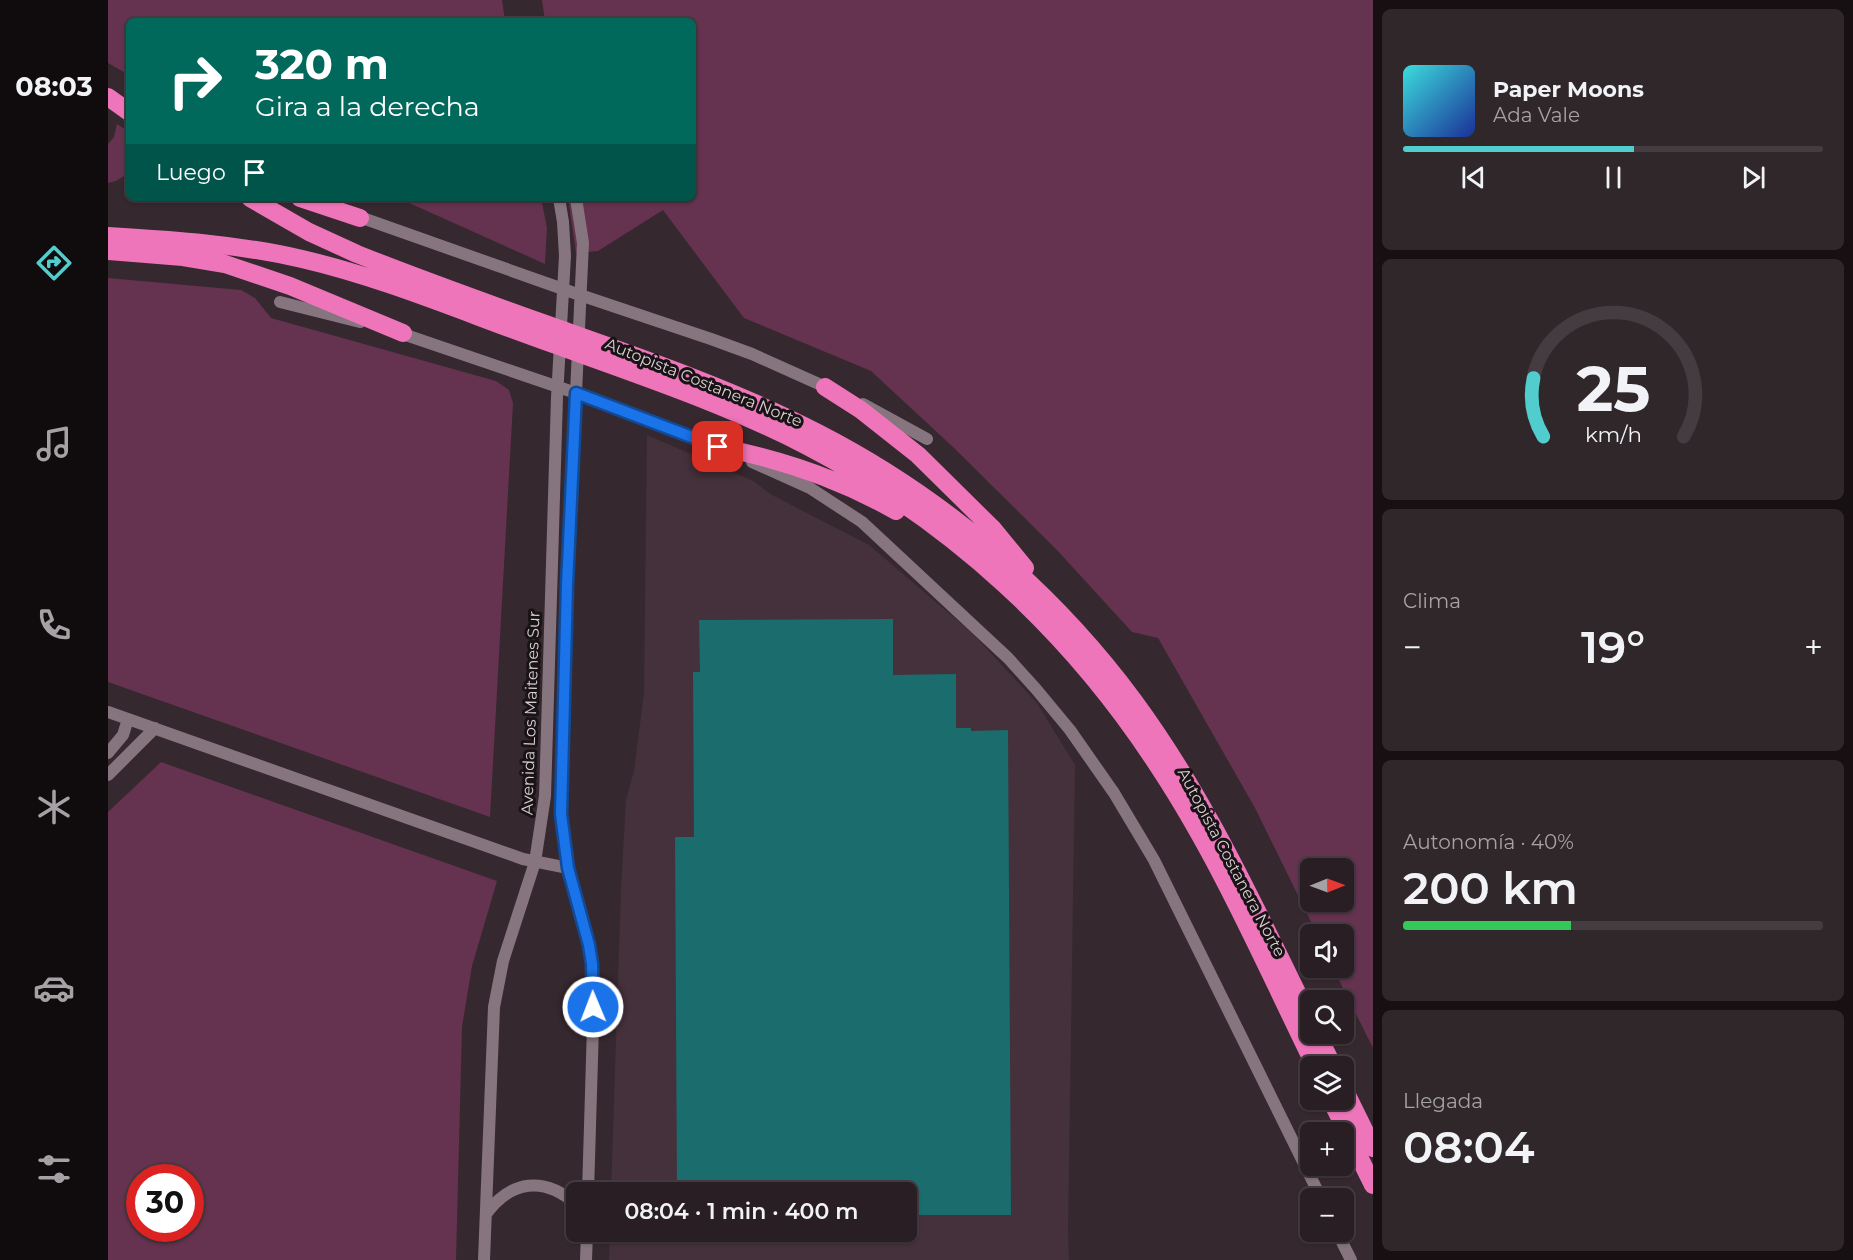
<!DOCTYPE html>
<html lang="es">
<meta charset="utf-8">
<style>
:root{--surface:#281e23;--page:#30272b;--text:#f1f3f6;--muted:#a5a2a6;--line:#443c41;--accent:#52cdce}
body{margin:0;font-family:Montserrat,sans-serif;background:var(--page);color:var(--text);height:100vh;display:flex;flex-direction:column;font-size:22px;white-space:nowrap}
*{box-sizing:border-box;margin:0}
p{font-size:20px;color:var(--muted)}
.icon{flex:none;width:33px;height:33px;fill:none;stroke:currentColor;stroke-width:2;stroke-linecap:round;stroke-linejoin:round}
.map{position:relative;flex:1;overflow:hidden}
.side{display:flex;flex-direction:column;gap:9px;padding:9px;background:#161013;width:480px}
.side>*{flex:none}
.top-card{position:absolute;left:18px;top:18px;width:570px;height:183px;border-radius:9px;box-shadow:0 2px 4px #0004,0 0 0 2px var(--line);background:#00695c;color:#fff;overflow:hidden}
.needle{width:39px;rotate:89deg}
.controls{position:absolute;left:1192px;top:858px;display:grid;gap:12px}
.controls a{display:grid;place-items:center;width:54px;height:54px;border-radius:9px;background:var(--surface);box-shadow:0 2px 4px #0004,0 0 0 2px var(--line);font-size:30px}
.speed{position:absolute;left:18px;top:1164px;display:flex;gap:12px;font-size:30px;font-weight:700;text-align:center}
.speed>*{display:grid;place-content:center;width:78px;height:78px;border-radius:50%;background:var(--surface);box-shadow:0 2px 4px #0004,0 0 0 2px var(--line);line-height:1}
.speed .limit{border:9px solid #d22;background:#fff;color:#111}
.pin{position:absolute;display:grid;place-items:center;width:51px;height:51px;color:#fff;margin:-26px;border-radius:12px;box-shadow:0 3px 9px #0006}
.me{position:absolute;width:66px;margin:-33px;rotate:359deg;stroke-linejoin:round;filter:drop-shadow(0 0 4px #0008)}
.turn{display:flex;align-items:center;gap:21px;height:126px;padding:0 30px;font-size:27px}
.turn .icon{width:78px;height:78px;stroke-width:2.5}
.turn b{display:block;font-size:42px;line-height:51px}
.then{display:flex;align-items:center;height:57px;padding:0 30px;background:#0003;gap:12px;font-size:22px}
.big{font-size:45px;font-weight:600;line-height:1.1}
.side .card{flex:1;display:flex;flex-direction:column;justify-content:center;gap:9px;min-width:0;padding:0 21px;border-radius:9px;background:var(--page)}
.side .dial{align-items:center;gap:0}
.dial svg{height:156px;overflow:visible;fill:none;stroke:var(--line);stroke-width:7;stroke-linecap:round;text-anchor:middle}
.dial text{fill:var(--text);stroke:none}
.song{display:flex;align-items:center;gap:18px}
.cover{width:72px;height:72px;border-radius:9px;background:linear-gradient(135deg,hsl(180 70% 55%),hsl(230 70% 35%))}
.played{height:6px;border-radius:3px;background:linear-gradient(90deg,var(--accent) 55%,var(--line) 55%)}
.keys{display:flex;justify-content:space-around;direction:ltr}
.heat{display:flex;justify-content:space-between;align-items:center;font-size:33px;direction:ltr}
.charge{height:9px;border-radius:4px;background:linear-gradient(90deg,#34c759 40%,var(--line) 0)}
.trip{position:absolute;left:458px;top:1182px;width:351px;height:60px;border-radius:9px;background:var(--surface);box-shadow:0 2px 4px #0004,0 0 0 2px var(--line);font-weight:600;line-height:60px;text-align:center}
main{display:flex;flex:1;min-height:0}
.dock{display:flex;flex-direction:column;width:108px;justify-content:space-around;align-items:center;background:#100c0e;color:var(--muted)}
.dock .icon{width:42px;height:42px}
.dock .selected{color:var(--accent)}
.dock b{font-size:27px;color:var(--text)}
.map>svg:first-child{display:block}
.built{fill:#45313b}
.green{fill:#65324f;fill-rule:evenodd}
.building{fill:#1a6c6d}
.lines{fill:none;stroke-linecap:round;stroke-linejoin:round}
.street{stroke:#86757e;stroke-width:12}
.highway{stroke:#ef75bb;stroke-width:18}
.route-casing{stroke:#114b97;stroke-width:15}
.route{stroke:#1a73e8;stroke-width:10}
.labels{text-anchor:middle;stroke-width:6;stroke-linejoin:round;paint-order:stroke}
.street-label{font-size:16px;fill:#d8cfd3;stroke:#191316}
</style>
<main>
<nav class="dock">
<b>08:03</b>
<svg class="icon selected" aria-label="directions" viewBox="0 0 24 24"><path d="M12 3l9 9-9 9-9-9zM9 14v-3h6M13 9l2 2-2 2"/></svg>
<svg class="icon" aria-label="music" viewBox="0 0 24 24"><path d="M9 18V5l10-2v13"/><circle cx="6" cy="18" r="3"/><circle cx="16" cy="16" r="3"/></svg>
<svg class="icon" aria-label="phone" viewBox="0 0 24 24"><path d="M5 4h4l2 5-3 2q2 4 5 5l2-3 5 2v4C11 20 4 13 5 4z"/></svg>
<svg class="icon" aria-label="climate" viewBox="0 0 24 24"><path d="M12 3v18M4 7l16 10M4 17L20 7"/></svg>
<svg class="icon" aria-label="car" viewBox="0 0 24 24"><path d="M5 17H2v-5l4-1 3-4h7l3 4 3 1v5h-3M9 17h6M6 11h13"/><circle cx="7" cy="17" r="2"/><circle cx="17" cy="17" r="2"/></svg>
<svg class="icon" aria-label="filters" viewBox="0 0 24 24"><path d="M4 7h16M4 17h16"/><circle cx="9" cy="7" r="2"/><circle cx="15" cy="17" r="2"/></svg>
</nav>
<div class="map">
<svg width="1265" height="1260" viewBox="0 0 1265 1260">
<rect width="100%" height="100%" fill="#36282f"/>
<path class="built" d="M 539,435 L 645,481 L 664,495 L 761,545 L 864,633 L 929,703 L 967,765 L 960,1231 L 961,1260 L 501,1260 L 502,1232 L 798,1232 L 798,1192 L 503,1192 L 513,889 L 518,800 L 526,771 L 536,693 Z"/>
<path class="green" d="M 0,0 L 394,0 L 397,21 L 21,21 L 21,75 L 0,63 Z
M 434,0 L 1265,0 L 1265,1048 L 1225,968 L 1236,968 L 1236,934 L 1209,934 L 1147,808 L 1050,638 L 1024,632 L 948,549 L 846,448 L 763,371 L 636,318 L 555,210 L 490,251 L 468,253 L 460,198 L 585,198 L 585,21 L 437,21 ZM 1203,868 L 1236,868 L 1236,902 L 1203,902 Z
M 9,124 L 21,132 L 21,173 L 8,181 L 0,183 L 0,144 L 6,137 Z
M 290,198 L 433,198 L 439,228 L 437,264 Z
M 0,278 L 133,290 L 147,298 L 163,318 L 388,381 L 401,390 L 405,403 L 382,817 L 0,682 Z
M 53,762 L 389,881 L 364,966 L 354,1027 L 348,1260 L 0,1260 L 0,812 ZM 32,1178 L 82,1178 L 82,1228 L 32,1228 Z"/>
<path class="building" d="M 785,619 L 785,675 L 848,674 L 848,728 L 863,728 L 863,731 L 900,730 L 903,1215 L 798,1215 L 798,1192 L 569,1192 L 567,837 L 586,837 L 585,672 L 592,672 L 591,620 Z"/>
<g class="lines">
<path class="street" d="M 468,198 L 475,243 L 459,585 L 453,814 L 460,868 L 474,915 L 484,964 L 485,1026 L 480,1192
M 246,215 L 472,295 L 603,339 L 644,354 L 722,389
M 172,302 L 252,322
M 289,332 L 468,393 L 617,450
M 755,404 L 819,439
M 644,462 L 702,488 L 754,522 L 900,658 L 928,689 L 962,730 L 1006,793 L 1046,860 L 1213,1198
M 0,712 L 415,859 L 460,868
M 0,753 L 15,735 L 20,719
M 0,775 L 47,728
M 378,1214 C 403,1180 436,1176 468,1204
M 1229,1232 L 1243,1260
M 376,1260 L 386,1007 L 395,961 L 427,862 L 437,796 L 449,397 L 457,256 L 455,222 L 451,198
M 478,1260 L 479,1232"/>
<path class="highway" d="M 0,97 L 21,112
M 142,198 L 201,232 L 249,254 C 319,282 390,307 460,332 C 545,362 630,392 710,433 C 833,496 944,590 1026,701 C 1099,800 1149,912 1203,1021
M 192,198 L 252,218
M 0,236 C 65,240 130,244 194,259 C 280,279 362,315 445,344 C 530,375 618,404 699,446 C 843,521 964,632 1052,769 C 1113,862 1158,966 1207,1066
M 0,251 L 75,257 L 117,264 L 182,286 L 295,333
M 717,387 L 753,410 L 810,455 L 885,529 L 917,568
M 610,447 C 673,459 732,479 788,511
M 1209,1034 L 1225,1066
M 1236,1089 L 1265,1148
M 1223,1100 L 1265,1185"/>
</g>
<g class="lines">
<g class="route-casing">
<path id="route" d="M 485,1007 L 484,964 L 481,945 L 460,868 L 453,814 L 459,585 L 468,393 L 610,447"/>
</g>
<use href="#route" class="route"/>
</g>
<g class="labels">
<g class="street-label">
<text transform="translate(596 382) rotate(22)" y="6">Autopista Costanera Norte</text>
<text transform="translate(422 713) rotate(-88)" y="6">Avenida Los Maitenes Sur</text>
<text transform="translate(1124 862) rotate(62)" y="6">Autopista Costanera Norte</text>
</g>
</g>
</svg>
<div class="controls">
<a><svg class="needle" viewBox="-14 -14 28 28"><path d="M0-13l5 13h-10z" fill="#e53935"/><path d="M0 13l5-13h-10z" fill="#a5a2a6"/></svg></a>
<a><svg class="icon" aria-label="sound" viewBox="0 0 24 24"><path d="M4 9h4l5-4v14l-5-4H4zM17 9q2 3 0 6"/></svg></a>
<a><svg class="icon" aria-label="search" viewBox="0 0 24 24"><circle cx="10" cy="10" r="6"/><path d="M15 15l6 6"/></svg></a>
<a><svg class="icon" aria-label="layers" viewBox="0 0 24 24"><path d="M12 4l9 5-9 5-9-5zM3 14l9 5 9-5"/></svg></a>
<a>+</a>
<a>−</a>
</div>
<div class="speed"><div class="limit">30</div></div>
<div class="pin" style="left:610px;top:447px;background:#d93025"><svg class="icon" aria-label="arrive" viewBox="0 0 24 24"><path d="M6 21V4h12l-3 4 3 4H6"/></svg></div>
<svg class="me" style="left:485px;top:1007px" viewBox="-20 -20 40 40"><circle r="17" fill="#1a73e8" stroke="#fff" stroke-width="3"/><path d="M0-11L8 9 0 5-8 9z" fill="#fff"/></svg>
<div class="trip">08:04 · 1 min · 400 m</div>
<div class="top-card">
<div class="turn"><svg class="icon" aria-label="right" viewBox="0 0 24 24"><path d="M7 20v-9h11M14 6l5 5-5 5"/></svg><div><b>320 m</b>Gira a la derecha</div></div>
<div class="then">Luego<svg class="icon" aria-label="arrive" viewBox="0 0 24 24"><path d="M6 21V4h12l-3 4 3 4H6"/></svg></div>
</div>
</div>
<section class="side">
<div class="card">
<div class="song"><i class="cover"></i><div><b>Paper Moons</b><p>Ada Vale</p></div></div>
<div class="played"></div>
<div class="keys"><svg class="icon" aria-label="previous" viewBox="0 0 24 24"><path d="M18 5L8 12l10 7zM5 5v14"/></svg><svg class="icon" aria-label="pause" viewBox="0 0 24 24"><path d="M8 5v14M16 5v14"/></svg><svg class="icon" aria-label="next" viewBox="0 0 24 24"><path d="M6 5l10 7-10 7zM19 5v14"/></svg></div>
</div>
<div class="card dial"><svg viewBox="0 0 100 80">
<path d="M14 69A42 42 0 1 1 86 69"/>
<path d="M14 69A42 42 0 0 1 9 39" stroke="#52cdce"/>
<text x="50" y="56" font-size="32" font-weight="700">25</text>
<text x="50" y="72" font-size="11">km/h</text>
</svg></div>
<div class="card"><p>Clima</p>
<div class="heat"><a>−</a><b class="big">19°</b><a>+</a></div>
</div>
<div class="card"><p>Autonomía · 40%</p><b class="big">200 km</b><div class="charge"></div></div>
<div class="card"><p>Llegada</p><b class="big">08:04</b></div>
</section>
</main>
